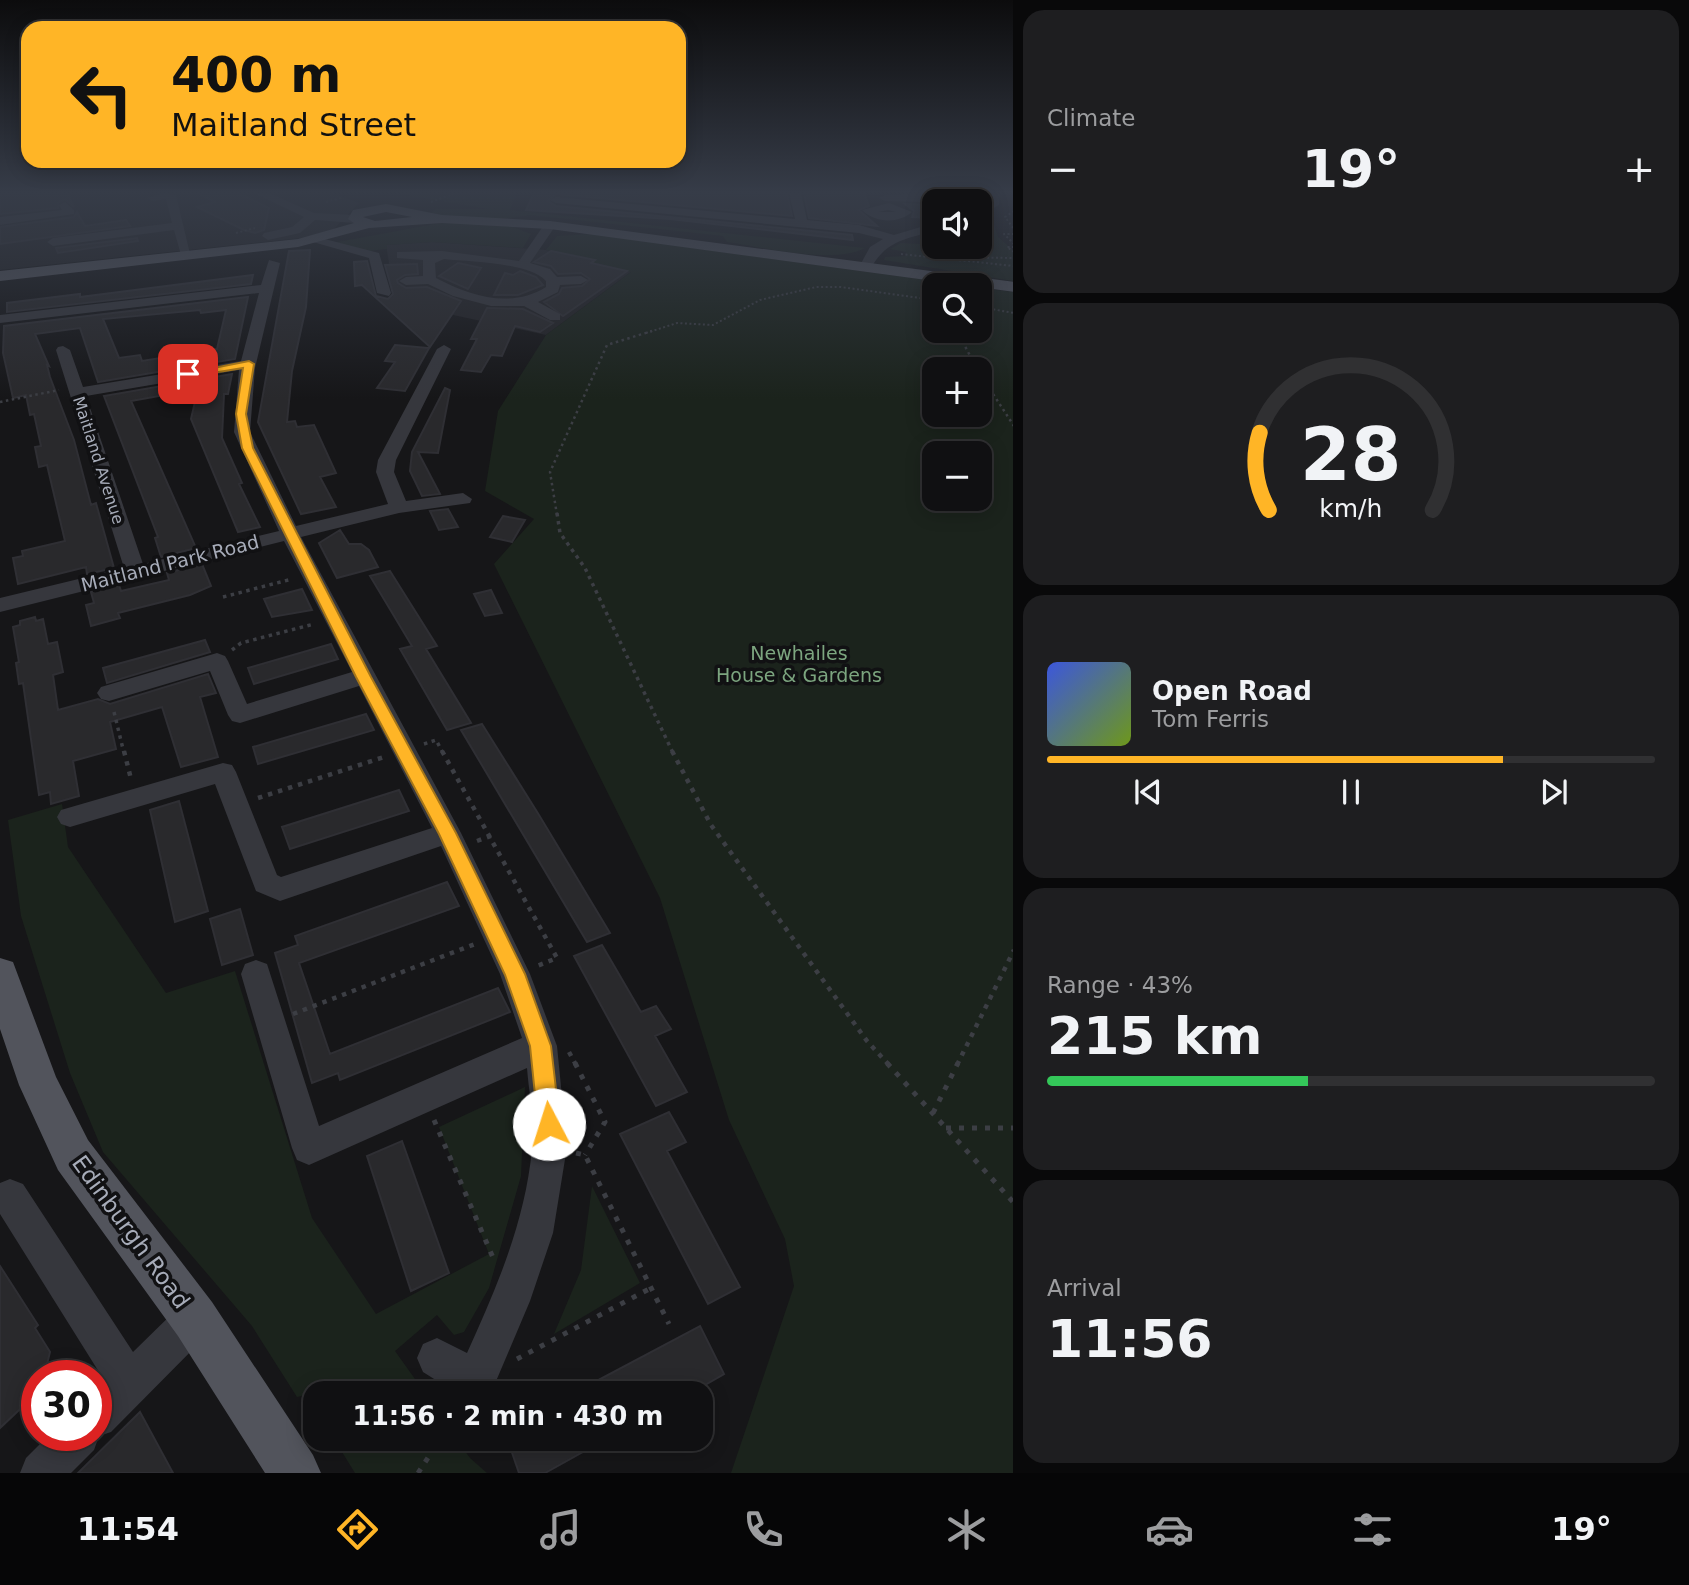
<!DOCTYPE html>
<meta charset="utf-8">
<style>
:root{--surface:#101012;--page:#1e1e20;--text:#f1f3f6;--muted:#9c9d9f;--line:#303032;--accent:#ffb526}
body{margin:0;font-family:"DejaVu Sans",sans-serif;background:var(--page);color:var(--text);height:100vh;display:flex;flex-direction:column;font-size:26px;white-space:nowrap}
*{box-sizing:border-box;margin:0}
p{font-size:23px;color:var(--muted)}
.icon{flex:none;width:38px;height:38px;fill:none;stroke:currentColor;stroke-width:2;stroke-linecap:round;stroke-linejoin:round}
.map{position:relative;flex:1;overflow:hidden}
.details{display:flex;flex-direction:column;gap:10px;padding:10px;background:#09090a;width:676px}
.details>*{flex:none}
.top-card{position:absolute;left:21px;top:21px;width:665px;height:147px;border-radius:21px;box-shadow:0 4px 18px #0003,0 0 0 2px var(--line);background:#ffb526;color:#111;overflow:hidden}
.controls{position:absolute;left:922px;top:189px;display:grid;gap:14px}
.controls a{display:grid;place-items:center;width:70px;height:70px;border-radius:14px;background:var(--surface);box-shadow:0 4px 18px #0003,0 0 0 2px var(--line);font-size:35px}
.speed{position:absolute;left:21px;top:1360px;display:flex;gap:14px;font-size:35px;font-weight:700;text-align:center}
.speed>*{display:grid;place-content:center;width:91px;height:91px;border-radius:50%;background:var(--surface);box-shadow:0 4px 18px #0003,0 0 0 2px var(--line);line-height:1}
.speed .limit{border:10px solid #d22;background:#fff;color:#111}
.pin{position:absolute;display:grid;place-items:center;width:60px;height:60px;color:#fff;margin:-30px;border-radius:14px;box-shadow:0 4px 10px #0006}
.me{position:absolute;width:77px;margin:-38px;rotate:355deg;stroke-linejoin:round;filter:drop-shadow(0 0 5px #0008)}
.turn{display:flex;align-items:center;gap:24px;height:147px;padding:0 35px;font-size:32px}
.turn .icon{width:91px;height:91px;stroke-width:2.5}
.turn b{display:block;font-size:49px;line-height:60px}
.big{font-size:52px;font-weight:700;line-height:1.1}
.details .tile{flex:1;display:flex;flex-direction:column;justify-content:center;gap:10px;min-width:0;padding:0 24px;border-radius:21px;background:var(--page)}
.details .dial{align-items:center;gap:0}
.dial svg{height:182px;overflow:visible;fill:none;stroke:var(--line);stroke-width:7;stroke-linecap:round;text-anchor:middle}
.dial text{fill:var(--text);stroke:none}
.song{display:flex;align-items:center;gap:21px}
.cover{width:84px;height:84px;border-radius:10px;background:linear-gradient(135deg,hsl(230 70% 55%),hsl(80 70% 35%))}
.played{height:7px;border-radius:4px;background:linear-gradient(90deg,var(--accent) 75%,var(--line) 75%)}
.keys{display:flex;justify-content:space-around;direction:ltr}
.heat{display:flex;justify-content:space-between;align-items:center;font-size:38px;direction:ltr}
.charge{height:10px;border-radius:5px;background:linear-gradient(90deg,#34c759 43%,var(--line) 0)}
.trip{position:absolute;left:303px;top:1381px;width:410px;height:70px;border-radius:21px;background:var(--surface);box-shadow:0 4px 18px #0003,0 0 0 2px var(--line);font-weight:700;line-height:70px;text-align:center}
.tab-bar{display:flex;height:112px;justify-content:space-around;align-items:center;background:#060607;color:var(--muted)}
.tab-bar .icon{width:49px;height:49px}
.tab-bar .current{color:var(--accent)}
.tab-bar b{font-size:32px;color:var(--text)}
main{display:flex;flex:1;min-height:0}
.map>svg:first-child{display:block}
.built{fill:#222225}
.green{fill:#1b231c;fill-rule:evenodd}
.building{fill:#29292c;stroke:#2f2f34;stroke-width:2;fill-rule:evenodd}
.lines{fill:none;stroke-linecap:round;stroke-linejoin:round}
.path-far4{stroke:#3c3e44;stroke-width:2;stroke-dasharray:2 2.5;stroke-linecap:butt}
.path-far3{stroke:#3c3e44;stroke-width:2.5;stroke-dasharray:2.5 3.5;stroke-linecap:butt}
.path-far2{stroke:#3c3e44;stroke-width:3.5;stroke-dasharray:3.5 4.5;stroke-linecap:butt}
.path-far1{stroke:#3c3e44;stroke-width:4.5;stroke-dasharray:4.5 6;stroke-linecap:butt}
.path{stroke:#3c3e44;stroke-width:5;stroke-dasharray:5 8;stroke-linecap:butt}
.minor{fill:#36373d;fill-rule:evenodd}
.major{fill:#52545c;fill-rule:evenodd}
.route{fill:#ffb526;stroke:#a67619;stroke-width:2}
.labels{text-anchor:middle;stroke-width:7;stroke-linejoin:round;paint-order:stroke}
.far-street-label{font-size:16px;fill:#a7acb9;stroke:#111113}
.street-label{font-size:19px;fill:#a7acb9;stroke:#111113}
.park-label{font-size:19px;fill:#7ca57f;stroke:#111113}
.near-street-label{font-size:23px;fill:#a7acb9;stroke:#111113}
</style>
<main>
<div class="map">
<svg width="1014" height="1473" viewBox="0 0 1014 1473">
<rect width="100%" height="100%" fill="#161618"/>
<path class="built" d="M 0,193 L 333,193 L 359,203 L 328,235 L 0,270 Z
M 432,242 L 546,250 L 632,271 L 546,335 L 430,310 L 392,281 L 386,245 Z"/>
<path class="green" d="M 395,193 L 517,193 L 510,210 L 865,248 C 834,265 762,247 727,242 L 723,236 L 530,215 C 497,221 464,220 431,213 L 435,209 L 488,209 Z
M 980,221 L 994,225 L 998,237 L 1013,250 L 1013,281 L 884,260 L 885,257 L 906,256 L 906,252 L 890,249 L 901,243 L 980,247 Z
M 446,222 L 508,225 L 531,234 L 523,248 L 432,242 L 387,245 L 387,249 L 359,252 L 332,243 Z
M 591,234 L 962,285 L 934,285 L 934,331 L 980,331 L 980,288 L 1013,292 L 1013,1473 L 731,1473 L 794,1286 L 785,1239 L 729,1120 L 660,898 L 494,564 L 534,519 L 485,491 L 498,411 L 546,335 L 631,272 L 546,250 L 557,236 ZM 934,369 L 980,369 L 980,415 L 934,415 ZM 934,453 L 980,453 L 980,499 L 934,499 Z
M 62,804 L 68,847 L 166,993 L 235,971 L 312,1218 L 376,1314 L 489,1254 L 439,1127 L 525,1087 L 521,1176 L 489,1288 L 464,1332 L 454,1335 L 437,1315 L 395,1351 L 425,1393 L 315,1393 L 315,1406 L 306,1395 L 297,1397 L 252,1326 L 103,1152 L 70,1073 L 21,916 L 8,820 Z
M 592,1186 L 640,1283 L 554,1334 L 581,1270 Z
M 334,1439 L 456,1439 L 470,1458 L 487,1473 L 355,1473 Z"/>
<path class="building" d="M 67,193 L 74,207 L 65,199 L 58,203 L 58,208 L 0,214 L 0,194 Z
M 198,193 L 238,193 L 269,208 L 264,230 L 255,233 L 244,230 L 197,207 L 215,202 Z
M 534,193 L 787,193 L 792,216 L 556,194 L 548,201 L 556,206 L 852,235 L 853,240 L 670,219 L 526,210 Z
M 804,193 L 864,193 L 869,206 L 859,210 L 877,226 L 809,218 Z
M 934,200 L 934,218 L 912,217 L 914,211 L 905,204 L 925,205 Z
M 77,212 L 85,226 L 126,220 L 130,226 L 0,244 L 0,227 L 74,217 Z
M 137,238 L 138,241 L 58,253 L 56,248 Z
M 310,250 L 306,307 L 292,371 L 287,422 L 295,421 L 297,427 L 314,425 L 336,473 L 320,477 L 336,507 L 301,514 L 258,422 L 289,251 Z
M 551,251 L 595,260 L 591,263 L 627,271 L 563,316 L 544,302 L 559,294 L 562,288 L 582,286 L 590,279 L 581,273 L 558,274 L 551,266 L 534,262 Z
M 367,261 L 376,296 L 388,299 L 393,294 L 385,265 L 417,264 L 418,274 L 405,275 L 397,280 L 398,283 L 406,288 L 427,287 L 461,301 L 430,347 L 362,285 L 355,286 L 354,262 Z
M 458,263 L 481,268 L 468,289 L 439,276 Z
M 520,271 L 536,277 L 543,285 L 518,295 L 494,295 L 505,273 L 513,275 Z
M 253,275 L 251,284 L 7,312 L 7,303 L 80,294 L 80,297 Z
M 248,297 L 235,359 L 98,382 L 80,328 L 35,334 L 49,366 L 47,365 L 50,377 L 74,440 L 91,505 L 96,503 L 114,568 L 87,574 L 86,567 L 18,584 L 13,558 L 23,556 L 22,551 L 65,541 L 47,465 L 39,467 L 35,447 L 41,446 L 34,414 L 30,415 L 26,395 L 13,398 L 3,353 L 4,326 ZM 200,310 L 201,313 L 226,310 L 217,349 L 142,361 L 140,355 L 119,358 L 103,319 Z
M 487,308 L 523,309 L 553,323 L 540,332 L 515,326 L 502,356 L 491,355 L 481,372 L 461,370 L 477,339 L 471,339 Z
M 395,345 L 429,348 L 405,391 L 377,388 L 395,362 L 385,361 Z
M 232,374 L 228,394 L 224,394 L 222,438 L 242,483 L 239,484 L 260,527 L 238,532 L 191,419 L 198,389 L 131,401 L 196,548 L 161,557 L 155,538 L 158,537 L 104,396 Z
M 445,388 L 450,390 L 438,453 L 418,452 L 440,494 L 422,496 L 410,471 L 412,452 Z
M 448,509 L 458,527 L 439,530 L 430,511 Z
M 503,516 L 525,520 L 512,542 L 490,537 Z
M 340,530 L 349,544 L 361,544 L 369,550 L 378,567 L 337,578 L 319,543 Z
M 202,564 L 211,586 L 190,595 L 118,613 L 120,618 L 91,626 L 86,605 L 94,603 L 91,592 L 119,585 L 121,591 L 169,580 L 167,573 Z
M 390,571 L 437,646 L 426,649 L 471,723 L 447,730 L 400,649 L 412,646 L 370,576 Z
M 302,589 L 312,610 L 272,617 L 264,599 Z
M 491,590 L 502,613 L 485,616 L 474,594 Z
M 35,617 L 36,621 L 43,619 L 48,644 L 57,642 L 63,672 L 53,675 L 58,710 L 98,699 L 110,704 L 208,674 L 216,693 L 200,697 L 218,757 L 181,767 L 162,707 L 110,722 L 116,749 L 73,761 L 79,796 L 51,804 L 50,792 L 39,795 L 23,683 L 19,684 L 16,663 L 19,662 L 13,627 L 20,625 L 20,621 Z
M 205,640 L 210,652 L 107,683 L 103,668 Z
M 331,644 L 338,659 L 254,684 L 248,668 Z
M 366,714 L 374,730 L 258,764 L 253,747 Z
M 482,724 L 539,815 L 610,933 L 587,942 L 461,730 Z
M 399,790 L 409,811 L 290,849 L 282,827 Z
M 179,801 L 208,911 L 175,922 L 150,810 Z
M 447,882 L 459,906 L 299,963 L 330,1054 L 498,988 L 510,1012 L 340,1080 L 338,1073 L 312,1083 L 275,953 L 298,945 L 295,936 Z
M 240,909 L 253,955 L 222,965 L 210,919 Z
M 602,945 L 641,1012 L 656,1006 L 671,1029 L 655,1036 L 687,1092 L 656,1106 L 574,956 Z
M 669,1112 L 686,1142 L 667,1151 L 740,1287 L 708,1304 L 620,1134 Z
M 402,1141 L 449,1273 L 411,1291 L 367,1156 Z
M 0,1266 L 38,1325 L 35,1328 L 50,1352 L 44,1376 L 37,1376 L 37,1393 L 0,1428 Z
M 700,1326 L 724,1374 L 691,1393 L 574,1393 Z
M 140,1412 L 173,1473 L 78,1473 Z
M 507,1438 L 608,1438 L 545,1473 L 519,1473 Z"/>
<g class="lines">
<path class="path-far4" d="M 326,202 L 341,198
M 431,202 L 455,193
M 1014,211 L 1005,217 L 1014,229
M 236,233 L 255,228
M 1014,234 L 1004,234 L 1014,244
M 1014,247 L 1007,247 L 1014,252
M 901,254 L 1014,266
M 942,257 L 1014,258
M 980,307 L 1014,313
M 646,333 L 677,323 L 713,325 L 760,300 L 816,287 L 841,287 L 934,300"/>
<path class="path-far3" d="M 957,331 L 977,369
M 980,374 L 1014,426
M 0,402 L 59,390
M 557,515 L 550,472 L 607,345 L 652,331"/>
<path class="path-far2" d="M 557,513 L 560,533 L 585,568 L 673,753
M 223,597 L 292,579
M 232,650 L 241,643 L 314,624
M 114,712 L 124,753
M 424,744 L 436,740 L 443,753"/>
<path class="path-far1" d="M 124,751 L 131,779
M 442,751 L 557,958 L 537,966
M 672,751 L 711,825 L 867,1041 L 889,1065
M 258,798 L 384,757
M 477,841 L 491,836
M 293,1014 L 475,944
M 569,1052 L 576,1065
M 957,1065 L 1014,950"/>
<path class="path" d="M 575,1063 L 605,1122 L 585,1155
M 887,1063 L 1014,1203
M 933,1113 L 958,1063
M 434,1120 L 494,1260
M 946,1128 L 1014,1128
M 576,1153 L 585,1155 L 669,1324
M 517,1359 L 651,1288
M 418,1473 L 441,1438"/>
<path class="minor" d="M 163,193 L 176,195 L 191,258 L 181,255 L 174,230 L 53,246 L 47,242 L 53,238 L 172,223 L 166,199 L 153,201 L 147,198 Z
M 254,193 L 269,193 L 314,213 L 355,215 L 361,219 L 355,223 L 315,220 L 300,233 L 268,240 L 262,236 L 264,233 L 292,227 L 304,217 Z
M 789,193 L 801,193 L 807,220 L 859,225 L 894,235 L 934,223 L 934,231 C 905,239 885,241 870,270 L 865,271 L 859,267 L 870,247 L 883,239 L 859,233 L 556,203 L 550,200 L 556,197 L 795,219 Z
M 927,193 L 940,195 L 925,202 L 885,201 L 879,198 L 885,195 Z
M 987,193 L 1000,194 L 999,205 L 980,215 L 980,207 L 988,203 L 990,197 Z
M 65,202 L 74,210 L 74,214 L 0,225 L 0,217 L 62,210 L 59,205 Z
M 889,203 L 912,212 C 898,224 875,223 862,210 ZM 888,210 L 896,212 L 878,212 Z
M 550,221 L 556,225 L 530,263 L 550,269 L 557,277 L 581,276 L 588,280 L 581,284 L 560,285 L 558,292 L 538,302 L 560,314 L 560,320 L 550,320 L 524,306 L 491,306 L 453,296 L 428,284 L 406,285 L 399,281 L 406,277 L 423,276 L 423,260 L 397,258 L 397,252 L 442,251 L 519,261 L 546,222 ZM 444,259 C 470,262 528,262 546,281 L 546,287 C 511,309 470,296 436,278 L 435,263 Z
M 313,236 L 379,253 L 391,293 L 389,296 L 377,293 L 369,258 L 313,242 Z
M 269,260 L 280,263 L 255,368 L 250,432 L 296,526 L 388,504 L 376,472 L 378,460 L 437,349 L 444,345 L 451,349 L 396,460 L 394,472 L 406,501 L 463,493 L 472,499 L 470,503 L 399,513 L 301,537 L 461,833 L 530,974 L 557,1046 L 567,1147 L 553,1233 L 530,1301 L 491,1393 L 449,1393 L 450,1389 L 423,1372 L 417,1358 L 423,1344 L 437,1338 L 467,1353 C 497,1287 525,1222 532,1149 C 535,1123 529,1094 527,1068 L 309,1165 L 297,1160 L 292,1148 L 241,974 L 245,964 L 256,960 L 267,964 L 319,1126 L 522,1038 L 500,974 L 441,846 L 280,901 L 256,891 L 215,784 L 70,827 L 61,824 L 57,817 L 61,810 L 223,763 L 232,765 L 236,772 L 277,875 L 281,877 L 432,828 L 359,686 L 240,723 L 232,721 L 228,715 L 210,671 L 109,701 L 101,699 L 97,693 L 101,687 L 217,653 L 225,656 L 228,661 L 247,704 L 352,672 L 284,541 L 0,612 L 0,598 L 124,568 L 56,350 L 58,347 L 63,346 L 70,350 L 83,387 L 241,361 L 259,293 L 0,323 L 0,315 L 261,285 ZM 239,370 L 234,432 L 279,531 L 143,564 L 86,396 Z
M 10,1179 L 23,1184 L 133,1352 L 181,1305 L 195,1300 L 209,1305 L 214,1319 L 209,1333 L 111,1432 L 99,1436 L 94,1450 L 71,1473 L 20,1473 L 26,1458 L 49,1435 L 96,1435 L 96,1388 L 104,1380 L 0,1214 L 0,1183 Z"/>
<path class="major" d="M 386,204 L 442,215 L 550,221 L 1014,282 L 1014,292 L 550,229 L 442,223 L 369,228 L 298,247 L 0,281 L 0,271 L 298,239 L 354,223 L 348,219 L 353,210 ZM 386,212 L 412,217 L 375,221 L 363,217 Z
M 0,958 L 13,962 L 56,1077 L 88,1140 L 212,1302 L 313,1455 L 321,1473 L 265,1473 L 178,1336 L 58,1170 L 19,1085 L 0,1029 Z"/>
</g>
<linearGradient id="sky" x2="0" y2="1"><stop stop-color="#0c0c0d"/><stop offset="0.48" stop-color="#363c48"/><stop offset="1" stop-color="#363c48" stop-opacity="0"/></linearGradient>
<rect width="1014" height="399" fill="url(#sky)"/>
<path class="route" d="M 249,361 L 254,364 L 246,414 L 253,448 L 371,677 L 456,833 L 525,974 L 551,1046 L 560,1124 L 556,1131 L 549,1135 L 541,1131 L 538,1124 L 530,1046 L 505,975 L 439,834 L 356,677 L 242,448 L 236,414 L 243,368 L 188,377 L 183,374 Z"/>
<g class="labels">
<g class="far-street-label">
<text transform="translate(99 460) rotate(72)" y="6">Maitland Avenue</text>
</g>
<g class="street-label">
<text transform="translate(170 563) rotate(-14)" y="7">Maitland Park Road</text>
</g>
<g class="park-label">
<text x="799" y="660">Newhailes<tspan x="799" dy="22">House &amp; Gardens</tspan></text>
</g>
<g class="near-street-label">
<text transform="translate(131 1232) rotate(54)" y="8">Edinburgh Road</text>
</g>
</g>
</svg>
<div class="controls">
<a><svg class="icon" aria-label="sound" viewBox="0 0 24 24"><path d="M4 9h4l5-4v14l-5-4H4zM17 9q2 3 0 6"/></svg></a>
<a><svg class="icon" aria-label="search" viewBox="0 0 24 24"><circle cx="10" cy="10" r="6"/><path d="M15 15l6 6"/></svg></a>
<a>+</a>
<a>−</a>
</div>
<div class="speed"><div class="limit">30</div></div>
<div class="pin" style="left:188px;top:374px;background:#d93025"><svg class="icon" aria-label="arrive" viewBox="0 0 24 24"><path d="M6 21V4h12l-3 4 3 4H6"/></svg></div>
<svg class="me" style="left:549px;top:1124px" viewBox="-20 -20 40 40"><circle r="19" fill="#fff"/><path d="M0-13L10 11 0 6-10 11z" fill="#ffb526"/></svg>
<div class="trip">11:56 · 2 min · 430 m</div>
<div class="top-card">
<div class="turn"><svg class="icon" aria-label="left" viewBox="0 0 24 24"><path d="M17 20v-9H6M10 6l-5 5 5 5"/></svg><div><b>400 m</b>Maitland Street</div></div>
</div>
</div>
<section class="details">
<div class="tile"><p>Climate</p>
<div class="heat"><a>−</a><b class="big">19°</b><a>+</a></div>
</div>
<div class="tile dial"><svg viewBox="0 0 100 80">
<path d="M14 69A42 42 0 1 1 86 69"/>
<path d="M14 69A42 42 0 0 1 10 35" stroke="#ffb526"/>
<text x="50" y="56" font-size="32" font-weight="700">28</text>
<text x="50" y="72" font-size="11">km/h</text>
</svg></div>
<div class="tile">
<div class="song"><i class="cover"></i><div><b>Open Road</b><p>Tom Ferris</p></div></div>
<div class="played"></div>
<div class="keys"><svg class="icon" aria-label="previous" viewBox="0 0 24 24"><path d="M18 5L8 12l10 7zM5 5v14"/></svg><svg class="icon" aria-label="pause" viewBox="0 0 24 24"><path d="M8 5v14M16 5v14"/></svg><svg class="icon" aria-label="next" viewBox="0 0 24 24"><path d="M6 5l10 7-10 7zM19 5v14"/></svg></div>
</div>
<div class="tile"><p>Range · 43%</p><b class="big">215 km</b><div class="charge"></div></div>
<div class="tile"><p>Arrival</p><b class="big">11:56</b></div>
</section>
</main>
<nav class="tab-bar">
<b>11:54</b>
<svg class="icon current" aria-label="directions" viewBox="0 0 24 24"><path d="M12 3l9 9-9 9-9-9zM9 14v-3h6M13 9l2 2-2 2"/></svg>
<svg class="icon" aria-label="music" viewBox="0 0 24 24"><path d="M9 18V5l10-2v13"/><circle cx="6" cy="18" r="3"/><circle cx="16" cy="16" r="3"/></svg>
<svg class="icon" aria-label="phone" viewBox="0 0 24 24"><path d="M5 4h4l2 5-3 2q2 4 5 5l2-3 5 2v4C11 20 4 13 5 4z"/></svg>
<svg class="icon" aria-label="climate" viewBox="0 0 24 24"><path d="M12 3v18M4 7l16 10M4 17L20 7"/></svg>
<svg class="icon" aria-label="car" viewBox="0 0 24 24"><path d="M5 17H2v-5l4-1 3-4h7l3 4 3 1v5h-3M9 17h6M6 11h13"/><circle cx="7" cy="17" r="2"/><circle cx="17" cy="17" r="2"/></svg>
<svg class="icon" aria-label="filters" viewBox="0 0 24 24"><path d="M4 7h16M4 17h16"/><circle cx="9" cy="7" r="2"/><circle cx="15" cy="17" r="2"/></svg>
<b>19°</b>
</nav>
